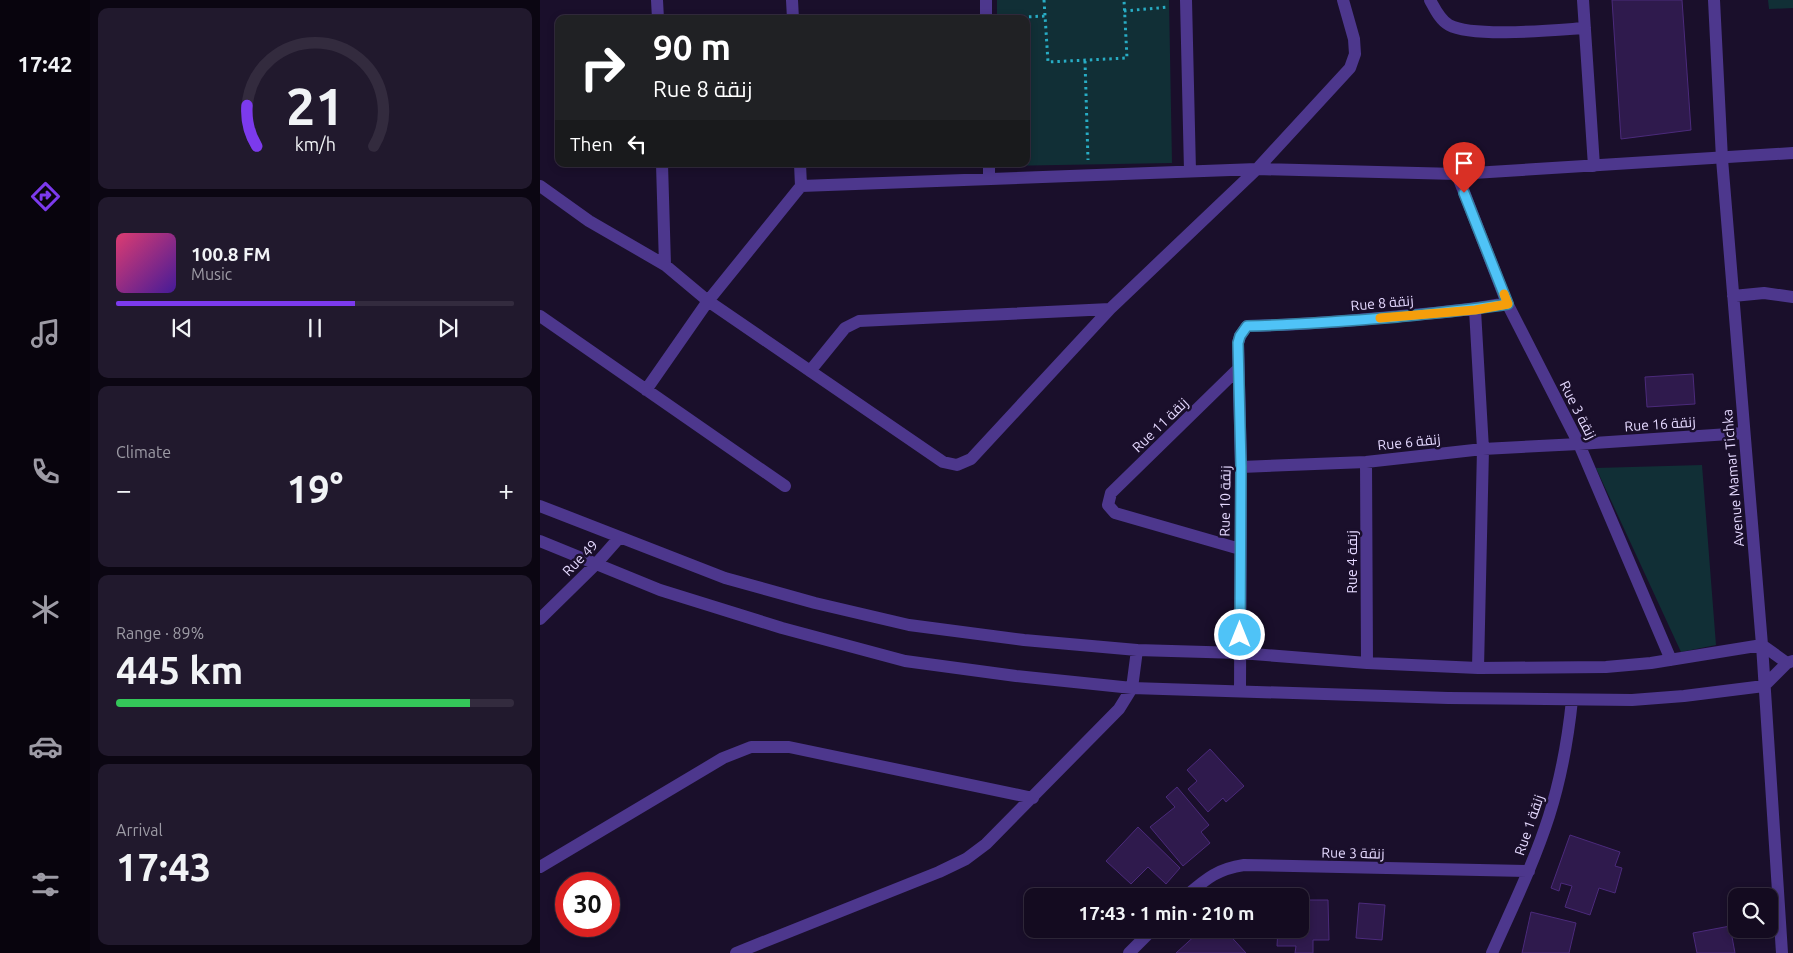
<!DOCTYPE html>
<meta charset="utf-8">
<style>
:root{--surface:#140b20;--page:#21192d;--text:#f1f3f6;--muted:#9d9ba5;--line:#332b3e;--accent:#7c3aed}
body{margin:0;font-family:Ubuntu,Cairo,sans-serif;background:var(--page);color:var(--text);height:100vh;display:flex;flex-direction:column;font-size:19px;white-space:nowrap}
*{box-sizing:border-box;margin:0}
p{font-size:16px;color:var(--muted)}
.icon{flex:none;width:28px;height:28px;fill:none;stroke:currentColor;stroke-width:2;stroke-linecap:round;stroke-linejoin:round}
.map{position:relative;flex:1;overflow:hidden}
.side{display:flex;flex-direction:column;gap:8px;padding:8px;background:#0b0612;width:450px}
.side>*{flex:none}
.guide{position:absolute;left:15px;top:15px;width:475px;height:152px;border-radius:10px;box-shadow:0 2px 8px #0003,0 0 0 1px var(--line);background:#202124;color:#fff;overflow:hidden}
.fabs{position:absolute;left:1188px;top:888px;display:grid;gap:10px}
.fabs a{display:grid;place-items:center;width:50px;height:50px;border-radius:10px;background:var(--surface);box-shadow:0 2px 8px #0003,0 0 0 1px var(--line);font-size:25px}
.speed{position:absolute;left:15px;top:872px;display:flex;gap:10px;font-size:25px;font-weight:700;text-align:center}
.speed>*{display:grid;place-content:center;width:65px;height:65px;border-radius:50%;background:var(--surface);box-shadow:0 2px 8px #0003,0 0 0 1px var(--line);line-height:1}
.speed .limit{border:8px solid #d22;background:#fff;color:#111}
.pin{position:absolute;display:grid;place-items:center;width:42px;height:42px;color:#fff;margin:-51px -21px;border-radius:50% 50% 50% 0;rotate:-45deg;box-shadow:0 0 5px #0007}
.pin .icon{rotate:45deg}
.me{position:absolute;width:55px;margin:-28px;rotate:0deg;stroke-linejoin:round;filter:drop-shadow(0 0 4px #0008)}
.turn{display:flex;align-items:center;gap:18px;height:105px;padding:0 15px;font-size:22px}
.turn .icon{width:65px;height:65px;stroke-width:2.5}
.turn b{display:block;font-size:35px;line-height:42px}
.then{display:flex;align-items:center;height:48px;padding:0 15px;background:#0003;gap:10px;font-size:19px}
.big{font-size:38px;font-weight:700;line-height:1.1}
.side .card{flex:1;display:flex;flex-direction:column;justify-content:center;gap:8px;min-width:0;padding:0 18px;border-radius:10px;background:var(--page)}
.side .dial{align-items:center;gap:0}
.dial svg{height:130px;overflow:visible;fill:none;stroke:var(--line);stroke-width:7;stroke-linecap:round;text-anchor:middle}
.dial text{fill:var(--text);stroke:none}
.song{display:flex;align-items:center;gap:15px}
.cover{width:60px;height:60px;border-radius:8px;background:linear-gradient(135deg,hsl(340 70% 55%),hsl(260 70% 35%))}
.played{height:5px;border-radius:2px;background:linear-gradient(90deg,var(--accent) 60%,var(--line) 60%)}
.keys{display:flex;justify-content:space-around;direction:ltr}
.heat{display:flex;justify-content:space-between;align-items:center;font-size:28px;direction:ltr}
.charge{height:8px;border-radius:4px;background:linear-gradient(90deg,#34c759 89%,var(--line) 0)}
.trip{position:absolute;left:484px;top:888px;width:285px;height:50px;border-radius:10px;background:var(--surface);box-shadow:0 2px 8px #0003,0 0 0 1px var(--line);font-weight:700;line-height:50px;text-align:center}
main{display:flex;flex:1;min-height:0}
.tabs{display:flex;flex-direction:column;width:90px;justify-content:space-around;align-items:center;background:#08040d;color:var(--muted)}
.tabs .icon{width:35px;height:35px}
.tabs .current{color:var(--accent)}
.tabs b{font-size:22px;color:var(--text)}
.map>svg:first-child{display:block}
.green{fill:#112f36}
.building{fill:#2f1a4d;stroke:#4b2a7b}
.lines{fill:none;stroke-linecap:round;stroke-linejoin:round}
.path{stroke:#28acc4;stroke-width:3;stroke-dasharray:2.5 4;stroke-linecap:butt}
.street{stroke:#4d378d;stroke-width:12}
.route-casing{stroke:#337fa1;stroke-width:12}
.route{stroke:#4fc3f7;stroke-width:9}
.slow{stroke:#f59e0b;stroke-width:9}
.labels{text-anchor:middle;stroke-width:5;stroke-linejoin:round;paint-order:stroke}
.street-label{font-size:14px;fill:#e5d9ff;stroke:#1a0f2b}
</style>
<main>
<nav class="tabs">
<b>17:42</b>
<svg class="icon current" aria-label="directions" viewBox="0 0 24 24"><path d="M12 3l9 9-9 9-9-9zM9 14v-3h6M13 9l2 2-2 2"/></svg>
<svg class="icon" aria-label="music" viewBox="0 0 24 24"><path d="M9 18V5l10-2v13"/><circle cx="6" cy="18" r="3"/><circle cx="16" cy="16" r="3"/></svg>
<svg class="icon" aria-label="phone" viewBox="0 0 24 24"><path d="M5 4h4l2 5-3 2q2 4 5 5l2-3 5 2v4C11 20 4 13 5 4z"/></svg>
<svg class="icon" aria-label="climate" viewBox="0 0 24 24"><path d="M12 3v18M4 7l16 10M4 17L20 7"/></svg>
<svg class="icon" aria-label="car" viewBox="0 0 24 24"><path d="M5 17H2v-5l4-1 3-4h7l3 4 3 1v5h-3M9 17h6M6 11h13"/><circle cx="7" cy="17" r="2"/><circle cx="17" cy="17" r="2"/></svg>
<svg class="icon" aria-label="filters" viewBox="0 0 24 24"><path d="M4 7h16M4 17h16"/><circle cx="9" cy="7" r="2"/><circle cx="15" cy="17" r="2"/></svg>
</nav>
<section class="side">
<div class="card dial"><svg viewBox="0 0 100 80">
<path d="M14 69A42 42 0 1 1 86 69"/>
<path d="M14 69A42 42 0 0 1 8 44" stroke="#7c3aed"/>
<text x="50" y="56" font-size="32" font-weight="700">21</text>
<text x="50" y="72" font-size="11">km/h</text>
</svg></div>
<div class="card">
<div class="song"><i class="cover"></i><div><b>100.8 FM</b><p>Music</p></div></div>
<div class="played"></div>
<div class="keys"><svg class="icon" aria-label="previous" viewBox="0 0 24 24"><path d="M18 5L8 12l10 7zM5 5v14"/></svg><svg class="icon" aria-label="pause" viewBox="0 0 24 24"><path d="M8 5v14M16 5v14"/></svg><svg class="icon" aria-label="next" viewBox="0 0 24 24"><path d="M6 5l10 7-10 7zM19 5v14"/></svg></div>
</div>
<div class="card"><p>Climate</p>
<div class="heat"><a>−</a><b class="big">19°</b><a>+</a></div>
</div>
<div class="card"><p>Range · 89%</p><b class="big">445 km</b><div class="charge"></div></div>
<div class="card"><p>Arrival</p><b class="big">17:43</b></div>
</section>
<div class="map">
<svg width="1253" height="953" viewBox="0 0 1253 953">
<rect width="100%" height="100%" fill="#1a0f2b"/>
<path class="green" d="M 457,0 L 629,0 L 632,163 L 460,166 L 460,164 L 486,164 L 486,19 L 457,19 Z
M 1228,0 L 1253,0 L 1253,8 L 1229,9 Z
M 1162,465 L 1176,645 L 1141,652 L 1056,468 Z"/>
<path class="building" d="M 1072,0 L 1142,0 L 1151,130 L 1081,139 Z
M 1153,374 L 1155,404 L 1107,407 L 1105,377 Z
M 670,749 L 704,786 L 686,802 L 683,798 L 668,812 L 648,789 L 657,781 L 647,770 Z
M 637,787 L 669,825 L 661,832 L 670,843 L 643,866 L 610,827 L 635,807 L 626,797 Z
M 598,827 L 640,868 L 626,884 L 608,867 L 591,884 L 566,861 Z
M 1030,835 L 1080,852 L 1075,866 L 1082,868 L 1075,893 L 1059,888 L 1050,915 L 1025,907 L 1032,886 L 1021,883 L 1019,891 L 1011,888 Z
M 760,900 L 788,900 L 789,940 L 773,940 L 773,953 L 755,953 L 756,946 L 737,946 L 738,929 L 760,929 Z
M 819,903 L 845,905 L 842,940 L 816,938 Z
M 991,912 L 1036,923 L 1029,953 L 982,953 Z
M 1190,926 L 1195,953 L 1157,953 L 1153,933 Z
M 660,929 L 684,929 L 706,953 L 636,953 L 659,932 L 658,931 Z"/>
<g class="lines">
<path class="path" d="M 504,0 L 508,62 L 587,58 L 584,0
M 584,11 L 629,7
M 463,18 L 505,16
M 545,61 L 548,160"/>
<path class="street" d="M 117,0 L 118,19
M 252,0 L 253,19
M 446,0 L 446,19
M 646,0 L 650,171
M 890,0 C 895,9 900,20 909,25 C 933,38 1015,30 1045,28
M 1043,0 L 1054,166
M 1174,0 L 1182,159 L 1222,645 L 1242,953
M 122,164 L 125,265
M 449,164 L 449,179
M 917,174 L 967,303 L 1039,444 L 1131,660
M 0,186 L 49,221 L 125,265 L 168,301 L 403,462 L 417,465 L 431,459 L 570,309 L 717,169 L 810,68 L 815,54 L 814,39 L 803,0
M 261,186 L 717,169 L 917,174 L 1253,153
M 1193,296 L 1224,293 L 1253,297
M 935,310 L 943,449 L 938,668
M 0,316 L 245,486
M 698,369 L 571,493 L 568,505 L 575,513 L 700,549
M 270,371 L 305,328 L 319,321 L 570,309
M 106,390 L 168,301 L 261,186 L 260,164
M 826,462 L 827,663
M 701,467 L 826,462 L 943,449 L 1039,444 L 1204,433
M 0,506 L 185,578 L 275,603 L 369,625 L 484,640 L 597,650 L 700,653 L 827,663 L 938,668 L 1066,667 L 1111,663 L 1222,645 L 1247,663
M 0,541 L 120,590 L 242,628 L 365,661 L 476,676 L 592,688 L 908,698 L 1092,700 L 1144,696 L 1224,686 L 1247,663 L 1253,661
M 0,619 L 56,564 L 79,538
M 700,690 L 701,467 L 698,343 L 700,336 L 707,326 C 758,325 810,321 861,316 C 897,313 932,310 967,303
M 0,867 L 183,758 L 211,747 L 249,747 L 493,798
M 646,896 C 666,879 677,869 704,865 L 989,871
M 196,953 L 399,872 L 426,859 L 446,844 L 579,709 L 592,688 L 597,650
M 589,953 L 613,929
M 952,953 C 972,908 994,863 1009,816 C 1021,778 1028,739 1032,700"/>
</g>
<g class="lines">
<g class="route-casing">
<path id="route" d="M 700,635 L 701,467 L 698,343 L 700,336 L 707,326 C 757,325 807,321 857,317 C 894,313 931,310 968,304 L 924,193"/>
</g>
<use href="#route" class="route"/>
<path class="slow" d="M 840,318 L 935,310 L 968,304 L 964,294"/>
</g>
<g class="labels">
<g class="street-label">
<text transform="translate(842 303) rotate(-5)" y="5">Rue 8 زنقة</text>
<text transform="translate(1038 410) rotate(63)" y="5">Rue 3 زنقة</text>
<text transform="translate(1120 424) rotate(-4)" y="5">Rue 16 زنقة</text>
<text transform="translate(620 425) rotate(-44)" y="5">Rue 11 زنقة</text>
<text transform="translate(869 442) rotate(-6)" y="5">Rue 6 زنقة</text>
<text transform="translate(1193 478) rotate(-95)" y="5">Avenue Mamar Tichka</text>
<text transform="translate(685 501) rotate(-89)" y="5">Rue 10 زنقة</text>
<text transform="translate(40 558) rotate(-46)" y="5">Rue 49</text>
<text transform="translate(812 562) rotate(-90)" y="5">Rue 4 زنقة</text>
<text transform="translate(989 825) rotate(-71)" y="5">Rue 1 زنقة</text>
<text transform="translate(813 853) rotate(1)" y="5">Rue 3 زنقة</text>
</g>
</g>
</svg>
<div class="fabs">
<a><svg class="icon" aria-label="search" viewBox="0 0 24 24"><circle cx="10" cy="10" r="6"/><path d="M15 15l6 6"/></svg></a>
</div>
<div class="speed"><div class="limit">30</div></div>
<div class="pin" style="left:924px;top:193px;background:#d93025"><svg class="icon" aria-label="arrive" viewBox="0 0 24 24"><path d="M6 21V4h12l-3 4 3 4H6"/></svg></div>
<svg class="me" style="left:700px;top:635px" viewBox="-20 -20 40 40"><circle r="17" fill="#4fc3f7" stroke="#fff" stroke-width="3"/><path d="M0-11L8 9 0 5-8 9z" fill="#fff"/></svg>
<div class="trip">17:43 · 1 min · 210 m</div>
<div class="guide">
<div class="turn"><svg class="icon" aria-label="right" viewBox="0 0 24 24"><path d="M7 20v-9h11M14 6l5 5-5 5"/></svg><div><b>90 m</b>Rue 8 زنقة</div></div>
<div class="then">Then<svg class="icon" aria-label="left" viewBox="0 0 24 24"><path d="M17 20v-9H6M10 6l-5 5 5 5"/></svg></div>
</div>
</div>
</main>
